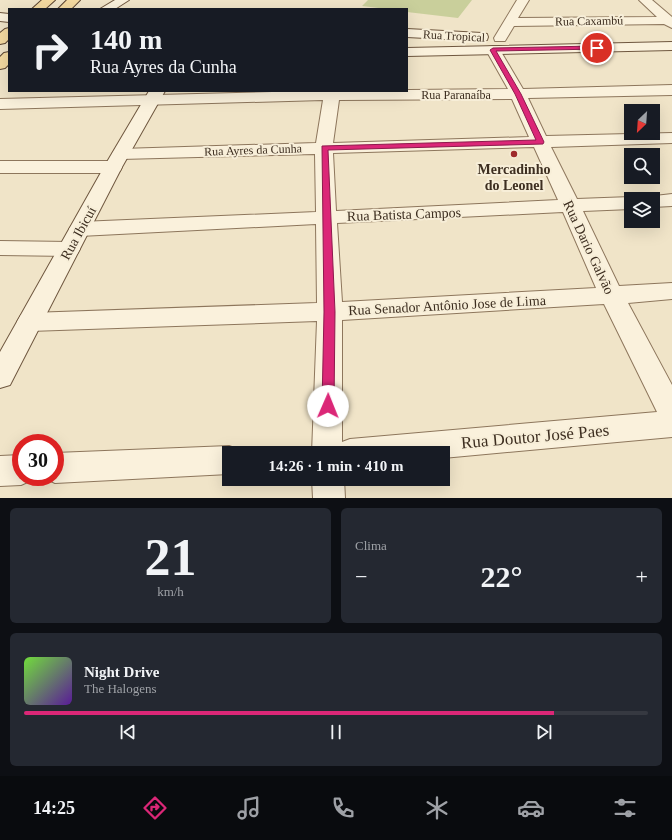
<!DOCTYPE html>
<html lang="pt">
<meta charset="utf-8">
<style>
:root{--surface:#171b24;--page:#242831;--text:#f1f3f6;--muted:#9ea1a6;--line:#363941;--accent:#db2777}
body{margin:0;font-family:"Times New Roman",serif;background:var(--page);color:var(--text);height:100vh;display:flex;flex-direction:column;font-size:15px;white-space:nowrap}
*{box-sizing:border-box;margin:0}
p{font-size:13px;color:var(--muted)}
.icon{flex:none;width:22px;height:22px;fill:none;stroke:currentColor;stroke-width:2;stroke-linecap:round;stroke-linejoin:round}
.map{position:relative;height:498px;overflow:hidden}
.side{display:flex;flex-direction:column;gap:10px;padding:10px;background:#0d0f14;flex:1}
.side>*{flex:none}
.hud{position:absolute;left:8px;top:8px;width:400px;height:84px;border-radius:0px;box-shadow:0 4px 16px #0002;background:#171b24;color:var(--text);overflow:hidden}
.needle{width:26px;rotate:205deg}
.buttons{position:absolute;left:624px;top:104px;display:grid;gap:8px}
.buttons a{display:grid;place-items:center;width:36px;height:36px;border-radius:0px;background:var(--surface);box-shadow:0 4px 16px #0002;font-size:20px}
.speed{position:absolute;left:12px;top:434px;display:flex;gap:8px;font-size:20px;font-weight:700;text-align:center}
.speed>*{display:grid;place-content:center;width:52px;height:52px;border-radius:50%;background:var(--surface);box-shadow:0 4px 16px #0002;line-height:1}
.speed .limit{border:6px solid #d22;background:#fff;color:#111}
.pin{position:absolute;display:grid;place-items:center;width:34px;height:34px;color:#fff;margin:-17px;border:2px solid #fff;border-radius:50%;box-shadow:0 1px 4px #0007}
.me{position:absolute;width:44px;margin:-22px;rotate:1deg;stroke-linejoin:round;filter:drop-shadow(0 0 3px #0008)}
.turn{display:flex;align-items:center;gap:14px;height:84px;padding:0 16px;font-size:18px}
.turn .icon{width:52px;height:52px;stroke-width:2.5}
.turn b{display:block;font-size:28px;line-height:34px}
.big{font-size:30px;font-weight:700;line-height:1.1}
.side .tile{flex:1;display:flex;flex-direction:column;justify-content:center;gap:6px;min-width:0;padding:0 14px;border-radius:6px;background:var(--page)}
.side .dial{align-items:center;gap:0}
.dial b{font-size:52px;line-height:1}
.song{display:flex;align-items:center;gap:12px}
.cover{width:48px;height:48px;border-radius:6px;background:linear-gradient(135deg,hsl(100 70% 55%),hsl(270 70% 35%))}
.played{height:4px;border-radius:2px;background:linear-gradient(90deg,var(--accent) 85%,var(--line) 85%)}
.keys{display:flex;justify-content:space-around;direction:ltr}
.heat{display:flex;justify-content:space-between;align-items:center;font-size:22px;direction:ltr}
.side .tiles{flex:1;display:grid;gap:10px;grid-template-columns:1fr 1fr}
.tile:last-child{grid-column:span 2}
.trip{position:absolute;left:222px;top:446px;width:228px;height:40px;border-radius:0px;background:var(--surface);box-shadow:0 4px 16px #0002;font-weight:700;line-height:40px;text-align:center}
.dock{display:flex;height:64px;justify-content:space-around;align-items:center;background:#090b0e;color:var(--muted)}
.dock .icon{width:28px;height:28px}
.dock .active{color:var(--accent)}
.dock b{font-size:18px;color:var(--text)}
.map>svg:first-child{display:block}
.green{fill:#c9cf9b}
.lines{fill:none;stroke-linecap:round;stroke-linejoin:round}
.street-casing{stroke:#8d765c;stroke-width:2}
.secondary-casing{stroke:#6f573f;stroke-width:2}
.primary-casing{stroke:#5b4430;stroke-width:2}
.street{fill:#faf1dc;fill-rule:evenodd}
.secondary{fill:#faf1dc;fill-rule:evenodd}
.primary{fill:#f3d9a0;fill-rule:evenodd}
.wall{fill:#b2896c}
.route{fill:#db2777;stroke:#8e194d}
.poi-dot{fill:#9e2a2b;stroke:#f7eed8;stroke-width:1.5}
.labels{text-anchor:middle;stroke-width:4;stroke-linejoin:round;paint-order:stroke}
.far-street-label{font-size:12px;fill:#3d2e20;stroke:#f7eed8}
.poi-label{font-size:14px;font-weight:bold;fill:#3d2e20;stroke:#f7eed8}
.street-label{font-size:14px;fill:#3d2e20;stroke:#f7eed8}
.near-street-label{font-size:17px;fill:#3d2e20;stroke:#f7eed8}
</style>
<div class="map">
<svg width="672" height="498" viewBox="0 0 672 498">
<rect width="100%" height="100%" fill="#f0e4c8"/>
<path class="green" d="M 368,0 L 472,0 L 458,18 L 407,12 L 407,9 L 387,9 L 362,6 Z"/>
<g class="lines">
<g class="street-casing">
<path id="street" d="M 517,0 L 529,0 L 518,18 L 657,17 L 639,0 L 652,0 L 672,17 L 672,28 L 664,24 L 514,26 L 505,41 L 495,41 L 494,38 Z
M 493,46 L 498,47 L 500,50 L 523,89 L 672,85 L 672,95 L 528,98 L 546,136 L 672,133 L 672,143 L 551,147 L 577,199 L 631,197 L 638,199 L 631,199 L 631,209 L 583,211 L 619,286 L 672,283 L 672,299 L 628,303 L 672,385 L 672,437 L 443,458 L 443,453 L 312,453 L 317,321 L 30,331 L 21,329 L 17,322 L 21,315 L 30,313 L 317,303 L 316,224 L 80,236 L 73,234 L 69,229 L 73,224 L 80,222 L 316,212 L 315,154 L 121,159 L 115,158 L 112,154 L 115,150 L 121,149 L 316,143 L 323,100 L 0,109 L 0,99 L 310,91 L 508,89 L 486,50 L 488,47 ZM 512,99 L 529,137 L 333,143 L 339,100 ZM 534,147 L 558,200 L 336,211 L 333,153 ZM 563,212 L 596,288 L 342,302 L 337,223 ZM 604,304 L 657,412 L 350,439 L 342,442 L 342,320 Z
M 0,161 L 113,161 L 120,163 L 122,167 L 120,171 L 113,173 L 0,173 Z
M 672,194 L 672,206 L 653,207 L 653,199 L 644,199 L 646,197 Z
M 0,241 L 69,242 L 77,244 L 80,249 L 77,254 L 69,256 L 0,255 Z
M 229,446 L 240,450 L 241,453 L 229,453 L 229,474 L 55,483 L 43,477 L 55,477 L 55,453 Z
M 21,455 L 21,477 L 34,477 L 32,480 L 21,485 L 0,486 L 0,456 Z
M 312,479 L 344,479 L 345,498 L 313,498 Z"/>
</g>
<g class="secondary-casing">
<path id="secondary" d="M 115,0 L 129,0 L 115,9 L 100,9 Z
M 0,13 L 9,14 L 9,22 L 0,21 Z
M 407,29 L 482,33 L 487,34 L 488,37 L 487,40 L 482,41 L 407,37 Z
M 672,42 L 672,50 L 407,56 L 407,48 Z
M 149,91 L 165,91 L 122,167 L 10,385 L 0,388 L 0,352 L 104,167 Z"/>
</g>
<g class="primary-casing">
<path id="primary" d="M 42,0 L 55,0 L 45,9 L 32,9 Z
M 67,0 L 80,0 L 71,9 L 58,9 Z
M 9,28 L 9,39 L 5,43 L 0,44 L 0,33 L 5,29 Z
M 9,52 L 9,64 L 5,68 L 0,69 L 0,57 L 4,53 Z"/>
</g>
<use href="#street" class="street"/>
<use href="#secondary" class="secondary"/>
<use href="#primary" class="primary"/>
</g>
<path class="wall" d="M 215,91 L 231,91 L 230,92 L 215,92 Z"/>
<path class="route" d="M 597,46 L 600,48 L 599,49 L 496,51 L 521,94 L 544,142 L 543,144 L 328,150 L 335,312 L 334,406 L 332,409 L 328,411 L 324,409 L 322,406 L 324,312 L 322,146 L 536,140 L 515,94 L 490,50 L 493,48 Z"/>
<circle class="poi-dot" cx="514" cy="154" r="4"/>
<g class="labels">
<g class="far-street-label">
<text transform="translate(589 21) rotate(-1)" y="4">Rua Caxambú</text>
<text transform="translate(454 36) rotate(3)" y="4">Rua Tropical</text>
<text x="456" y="99">Rua Paranaíba</text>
<text transform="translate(253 150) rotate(-2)" y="4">Rua Ayres da Cunha</text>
</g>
<g class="poi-label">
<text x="514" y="174">Mercadinho<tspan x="514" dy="16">do Leonel</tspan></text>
</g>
<g class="street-label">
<text transform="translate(404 214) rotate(-2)" y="5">Rua Batista Campos</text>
<text transform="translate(78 233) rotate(-61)" y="5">Rua Ibicuí</text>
<text transform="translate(589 247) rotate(65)" y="5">Rua Dario Galvão</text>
<text transform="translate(447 305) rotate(-3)" y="5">Rua Senador Antônio Jose de Lima</text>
</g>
<g class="near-street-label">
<text transform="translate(535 436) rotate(-5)" y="6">Rua Doutor José Paes</text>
</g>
</g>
</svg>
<div class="buttons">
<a><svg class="needle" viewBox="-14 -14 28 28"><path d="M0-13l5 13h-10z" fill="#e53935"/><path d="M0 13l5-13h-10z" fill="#9ea1a6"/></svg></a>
<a><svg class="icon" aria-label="search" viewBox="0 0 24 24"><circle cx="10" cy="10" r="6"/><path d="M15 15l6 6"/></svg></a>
<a><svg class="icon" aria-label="layers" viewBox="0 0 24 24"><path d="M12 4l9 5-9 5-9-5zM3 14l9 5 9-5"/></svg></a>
</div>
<div class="speed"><div class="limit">30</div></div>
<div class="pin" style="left:597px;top:48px;background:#d93025"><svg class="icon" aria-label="arrive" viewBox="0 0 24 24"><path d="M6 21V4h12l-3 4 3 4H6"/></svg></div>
<svg class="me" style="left:328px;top:406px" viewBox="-20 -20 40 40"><circle r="19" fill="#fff"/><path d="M0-13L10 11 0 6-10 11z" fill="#db2777"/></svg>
<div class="trip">14:26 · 1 min · 410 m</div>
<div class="hud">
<div class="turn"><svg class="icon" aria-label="right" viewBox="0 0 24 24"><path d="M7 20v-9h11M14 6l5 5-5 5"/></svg><div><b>140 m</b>Rua Ayres da Cunha</div></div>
</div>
</div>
<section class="side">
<div class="tiles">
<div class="tile dial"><b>21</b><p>km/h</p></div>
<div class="tile"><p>Clima</p>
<div class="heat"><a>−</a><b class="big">22°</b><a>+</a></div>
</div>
<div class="tile">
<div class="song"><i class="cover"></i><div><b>Night Drive</b><p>The Halogens</p></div></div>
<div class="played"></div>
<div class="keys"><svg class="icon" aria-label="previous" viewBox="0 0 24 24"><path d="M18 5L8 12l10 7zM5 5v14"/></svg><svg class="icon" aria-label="pause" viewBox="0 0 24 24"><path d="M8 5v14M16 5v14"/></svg><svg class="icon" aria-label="next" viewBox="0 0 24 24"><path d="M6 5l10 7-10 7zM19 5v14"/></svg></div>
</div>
</div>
</section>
<nav class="dock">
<b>14:25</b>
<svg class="icon active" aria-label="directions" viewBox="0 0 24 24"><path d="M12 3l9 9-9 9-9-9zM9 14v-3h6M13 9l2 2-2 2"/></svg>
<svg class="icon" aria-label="music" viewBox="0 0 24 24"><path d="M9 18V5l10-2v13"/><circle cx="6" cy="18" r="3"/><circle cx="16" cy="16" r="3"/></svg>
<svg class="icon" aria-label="phone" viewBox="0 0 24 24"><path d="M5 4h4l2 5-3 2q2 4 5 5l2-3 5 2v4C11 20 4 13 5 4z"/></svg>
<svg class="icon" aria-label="climate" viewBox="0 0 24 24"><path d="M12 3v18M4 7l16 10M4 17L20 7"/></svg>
<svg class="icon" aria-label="car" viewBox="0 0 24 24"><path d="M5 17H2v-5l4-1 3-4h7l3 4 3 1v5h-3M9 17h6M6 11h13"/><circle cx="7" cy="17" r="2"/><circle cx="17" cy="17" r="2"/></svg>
<svg class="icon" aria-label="filters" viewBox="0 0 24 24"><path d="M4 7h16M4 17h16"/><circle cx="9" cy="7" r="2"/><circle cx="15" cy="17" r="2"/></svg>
</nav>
